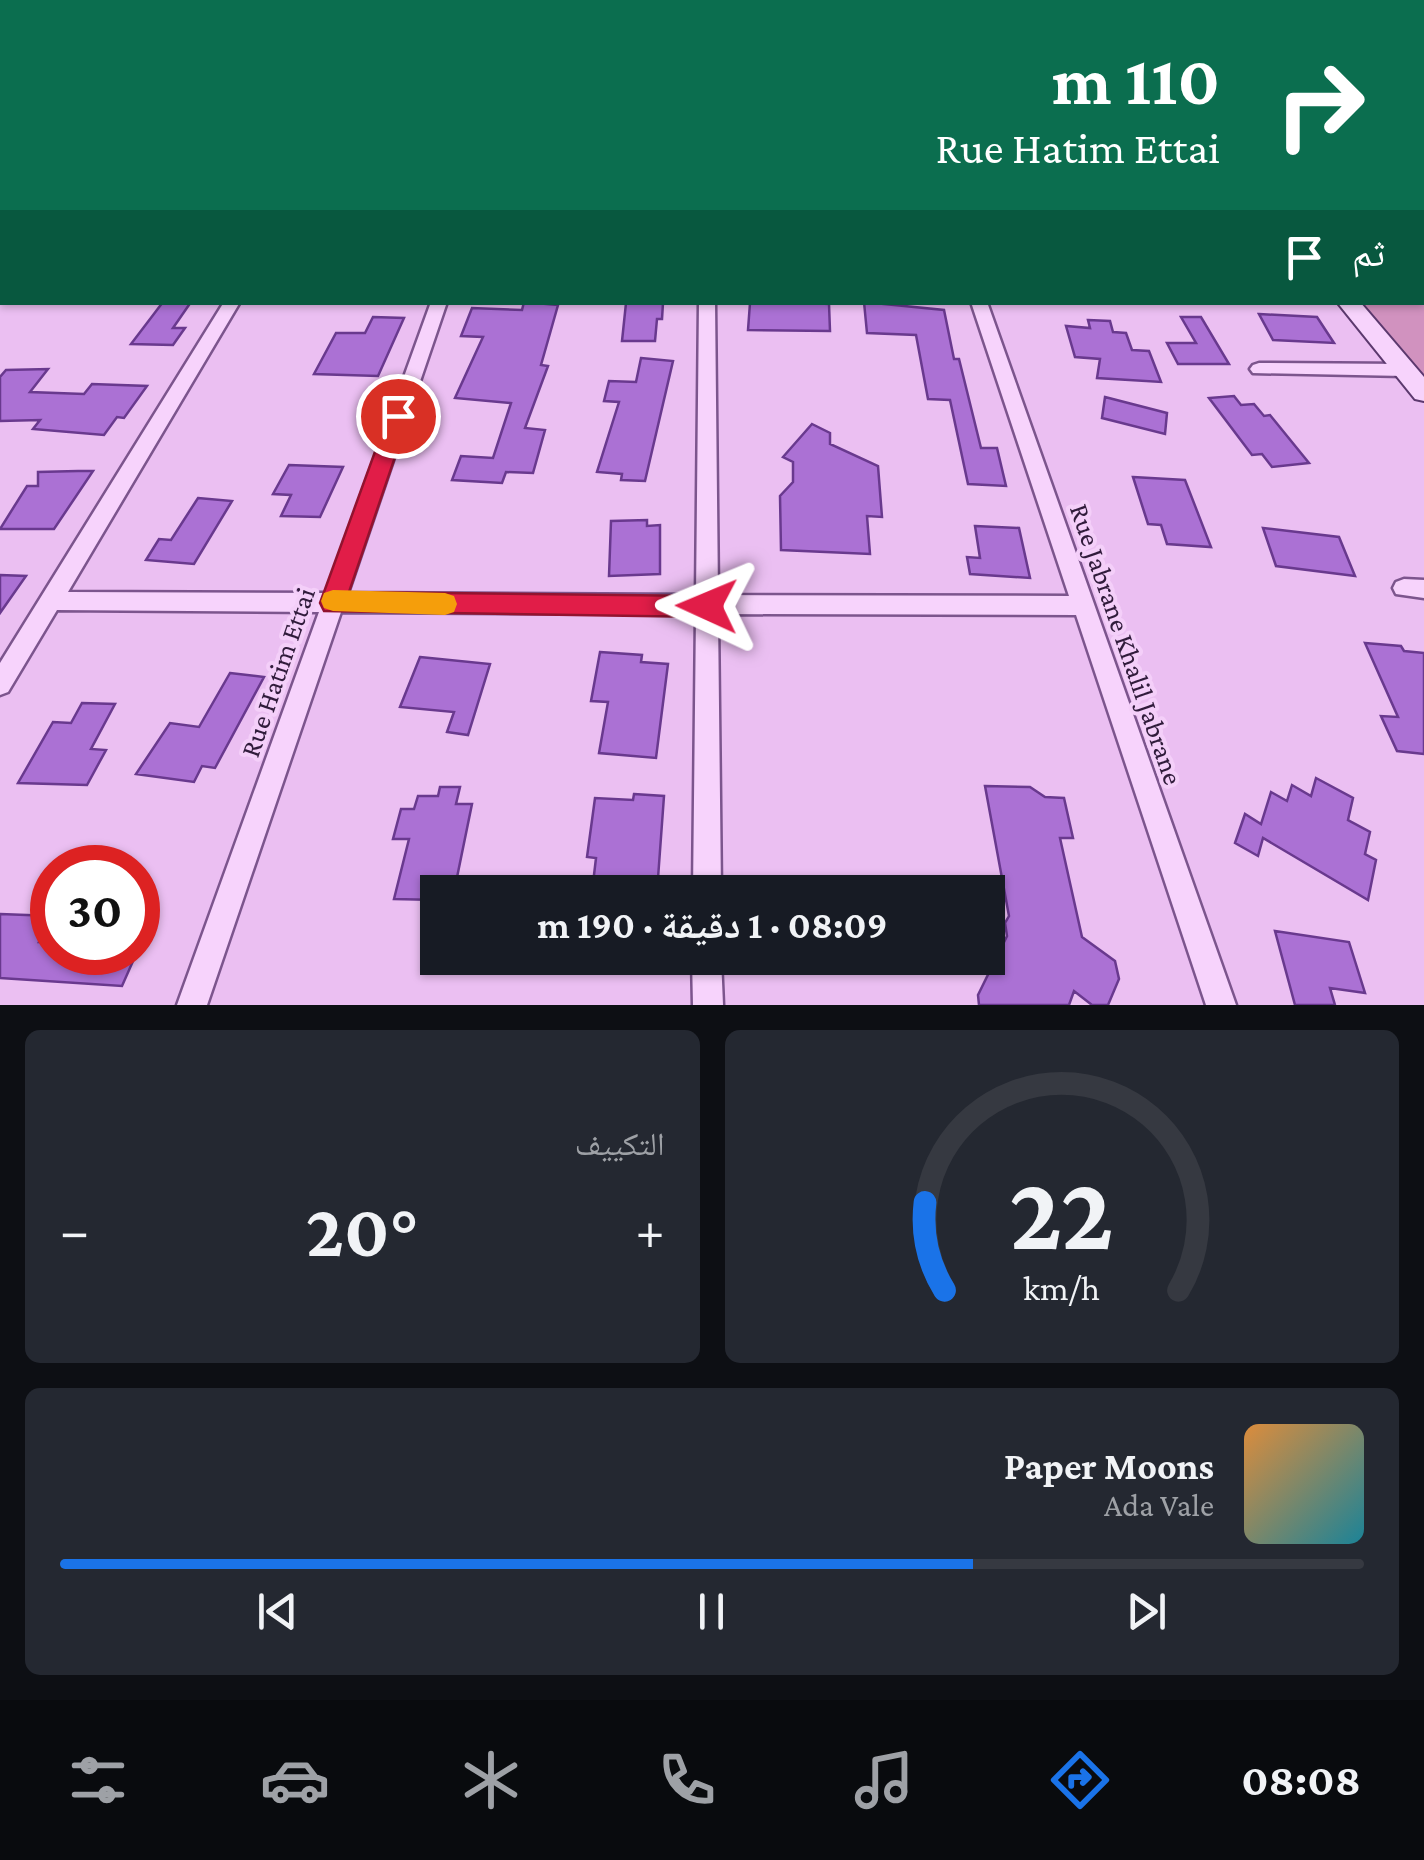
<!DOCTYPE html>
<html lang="ar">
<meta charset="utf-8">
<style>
:root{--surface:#171b24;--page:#242831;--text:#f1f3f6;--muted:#9ea1a6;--line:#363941;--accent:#1a73e8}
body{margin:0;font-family:"Crimson Pro","Noto Naskh Arabic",serif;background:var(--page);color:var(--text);direction:rtl;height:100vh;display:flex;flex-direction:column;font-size:38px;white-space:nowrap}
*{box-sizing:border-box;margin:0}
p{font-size:32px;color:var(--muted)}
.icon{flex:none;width:55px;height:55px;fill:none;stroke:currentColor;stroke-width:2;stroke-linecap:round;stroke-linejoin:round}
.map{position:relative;height:1005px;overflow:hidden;direction:ltr}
.drawer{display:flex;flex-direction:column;gap:25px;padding:25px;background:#0d0f14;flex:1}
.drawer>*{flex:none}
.banner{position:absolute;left:0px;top:0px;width:1425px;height:305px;box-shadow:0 2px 8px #0004;direction:rtl;background:#0b6e4f;color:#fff;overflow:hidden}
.speed{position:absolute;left:30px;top:845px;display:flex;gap:20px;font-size:50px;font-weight:700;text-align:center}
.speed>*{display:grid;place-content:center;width:130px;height:130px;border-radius:50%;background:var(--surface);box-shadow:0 2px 8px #0004;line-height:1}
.speed .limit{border:15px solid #d22;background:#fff;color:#111}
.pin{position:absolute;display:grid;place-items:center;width:85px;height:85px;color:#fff;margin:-42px;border:5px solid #fff;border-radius:50%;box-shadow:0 2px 10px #0007}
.me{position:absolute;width:110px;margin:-55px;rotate:271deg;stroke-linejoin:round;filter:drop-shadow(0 0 8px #0008)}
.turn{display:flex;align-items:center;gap:35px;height:210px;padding:0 40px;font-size:45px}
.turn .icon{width:130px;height:130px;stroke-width:2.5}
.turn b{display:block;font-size:70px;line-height:85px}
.then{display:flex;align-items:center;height:95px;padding:0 40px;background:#0003;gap:20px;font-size:38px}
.big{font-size:75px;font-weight:700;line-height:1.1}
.drawer .tile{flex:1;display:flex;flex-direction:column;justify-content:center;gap:15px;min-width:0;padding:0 35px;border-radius:15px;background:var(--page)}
.drawer .dial{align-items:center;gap:0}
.dial svg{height:260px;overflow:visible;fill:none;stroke:var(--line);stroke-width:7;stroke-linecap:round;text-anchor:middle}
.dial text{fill:var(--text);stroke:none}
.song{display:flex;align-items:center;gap:30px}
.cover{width:120px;height:120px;border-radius:15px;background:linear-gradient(135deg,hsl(30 70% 55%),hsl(190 70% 35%))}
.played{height:10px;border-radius:5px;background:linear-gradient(90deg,var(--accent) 70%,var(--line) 70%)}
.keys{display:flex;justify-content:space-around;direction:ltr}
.heat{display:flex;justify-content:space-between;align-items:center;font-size:55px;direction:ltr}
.drawer .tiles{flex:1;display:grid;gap:25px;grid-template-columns:1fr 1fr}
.tile:last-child{grid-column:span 2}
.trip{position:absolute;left:420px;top:875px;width:585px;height:100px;border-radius:0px;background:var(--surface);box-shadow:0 2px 8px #0004;font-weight:700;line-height:100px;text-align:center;direction:rtl}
.menu{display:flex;height:160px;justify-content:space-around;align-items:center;background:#090b0e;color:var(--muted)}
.menu .icon{width:70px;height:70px}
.menu .on{color:var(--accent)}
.menu b{font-size:45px;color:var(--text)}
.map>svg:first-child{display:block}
.green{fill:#d192bf}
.building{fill:#ab71d4;stroke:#69398e;stroke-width:2.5}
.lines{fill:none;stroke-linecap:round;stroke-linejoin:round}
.street-casing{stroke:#7c558d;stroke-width:5}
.secondary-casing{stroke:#5c396e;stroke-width:4}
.path{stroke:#7c558d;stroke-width:2.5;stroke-dasharray:4 2.5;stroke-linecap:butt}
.street{fill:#f7d3fc;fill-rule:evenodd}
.secondary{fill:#f7d3fc;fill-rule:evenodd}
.route{fill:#e11d48;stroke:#92132f;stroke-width:2.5}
.slow{fill:#f59e0b}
.labels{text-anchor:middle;stroke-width:8;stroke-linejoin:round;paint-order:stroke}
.street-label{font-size:28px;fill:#301b3b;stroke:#f4cff9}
</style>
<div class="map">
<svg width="1424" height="1005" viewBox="0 0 1424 1005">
<rect width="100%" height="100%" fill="#ebbff2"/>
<path class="green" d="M 1423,87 L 1424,88 L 1424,382 L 1352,303 L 1422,302 Z"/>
<path class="building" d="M 163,302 L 191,302 L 173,328 L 185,328 L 173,345 L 131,344 Z
M 524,302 L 558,305 L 541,365 L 548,366 L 525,428 L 545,430 L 533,473 L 506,472 L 502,483 L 452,480 L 461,456 L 493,458 L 511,403 L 455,398 L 483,337 L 461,336 L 472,308 L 522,310 Z
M 791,302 L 829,304 L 830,331 L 748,330 L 750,303 Z
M 864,302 L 944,310 L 954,359 L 959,359 L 981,448 L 997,448 L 1006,486 L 968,484 L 950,400 L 928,399 L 916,335 L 867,333 Z
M 626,303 L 663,303 L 662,319 L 657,319 L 655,341 L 622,341 Z
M 1259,314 L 1317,317 L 1334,343 L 1273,340 Z
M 373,317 L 404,318 L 378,376 L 314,374 L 336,333 L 365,333 Z
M 1181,317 L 1201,317 L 1229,364 L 1178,364 L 1167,343 L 1196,343 Z
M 1088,320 L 1110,321 L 1113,332 L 1126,333 L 1132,350 L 1149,351 L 1161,382 L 1097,378 L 1100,359 L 1075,357 L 1066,326 L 1090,328 Z
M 641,358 L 673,361 L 645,481 L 621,480 L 622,474 L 597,472 L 619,402 L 604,401 L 609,381 L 636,382 Z
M 48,369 L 30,392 L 84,394 L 92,384 L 147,386 L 124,418 L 117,417 L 104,435 L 33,429 L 40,420 L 0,421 L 0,377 L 6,370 Z
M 1234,396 L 1241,405 L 1254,404 L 1264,416 L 1270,415 L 1309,463 L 1272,467 L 1262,454 L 1252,455 L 1209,398 Z
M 1105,397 L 1167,413 L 1165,434 L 1102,418 Z
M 812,424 L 830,433 L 830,444 L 878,466 L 882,517 L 867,516 L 870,554 L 781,550 L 780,496 L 793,482 L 793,462 L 783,457 Z
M 289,465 L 343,467 L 320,517 L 281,516 L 291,495 L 273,494 Z
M 78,471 L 93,471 L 54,529 L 0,529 L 27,486 L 38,486 L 38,472 Z
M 1133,477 L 1185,480 L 1211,547 L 1167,544 L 1161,525 L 1148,524 Z
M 198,498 L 232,501 L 194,564 L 146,560 L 159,539 L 171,540 Z
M 647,520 L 647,526 L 660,525 L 660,574 L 609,576 L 611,521 Z
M 975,526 L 1019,528 L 1030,578 L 970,574 L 967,557 L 980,558 Z
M 1263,528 L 1339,537 L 1355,576 L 1276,566 Z
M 0,575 L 26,576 L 0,613 Z
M 1365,643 L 1401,646 L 1404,651 L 1424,653 L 1424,754 L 1397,751 L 1381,716 L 1398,717 Z
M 600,652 L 642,655 L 641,662 L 668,664 L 656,758 L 599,753 L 608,702 L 591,701 Z
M 420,657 L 490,664 L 468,735 L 447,732 L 454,712 L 400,707 Z
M 230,673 L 264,677 L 215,768 L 202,766 L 194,782 L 136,774 L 170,723 L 199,727 Z
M 82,703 L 115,704 L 91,749 L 106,750 L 87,785 L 18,783 L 53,722 L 71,723 Z
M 1316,778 L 1353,798 L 1348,820 L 1370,832 L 1365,854 L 1376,860 L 1368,900 L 1263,838 L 1258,856 L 1235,843 L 1245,814 L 1261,824 L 1271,792 L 1287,801 L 1292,785 L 1311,796 Z
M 985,786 L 1030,787 L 1045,797 L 1064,798 L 1073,838 L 1060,838 L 1082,937 L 1115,961 L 1119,979 L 1108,1005 L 1092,1005 L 1074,991 L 1069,1005 L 979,1005 L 978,995 L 1007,936 L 1005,923 L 1009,916 Z
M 440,787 L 460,787 L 456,804 L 472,804 L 454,892 L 438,892 L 438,900 L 394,899 L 409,839 L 393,839 L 401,809 L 414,809 L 418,796 L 438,796 Z
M 634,794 L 664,796 L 657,892 L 592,892 L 596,858 L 587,857 L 595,798 L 633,800 Z
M 0,914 L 52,916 L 39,942 L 52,942 L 52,952 L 137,952 L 122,986 L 0,978 Z
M 1275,931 L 1349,942 L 1365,993 L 1330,988 L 1335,1005 L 1295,1005 Z"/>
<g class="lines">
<g class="street-casing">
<path id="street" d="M 671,0 L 683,0 L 684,2 L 673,2 Z
M 921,0 L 932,0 L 933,2 L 923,2 Z
M 1248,0 L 1257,0 L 1258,1 L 1247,2 Z
M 0,274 L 2,274 L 2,284 L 0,284 Z
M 224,302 L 240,302 L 68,592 L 326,593 L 431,302 L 447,302 L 348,593 L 696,595 L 699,302 L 715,302 L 718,595 L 1069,596 L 971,302 L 987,302 L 1236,1005 L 1206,1005 L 1076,615 L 718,614 L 721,892 L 693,892 L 696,614 L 341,612 L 207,1005 L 177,1005 L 319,612 L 57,610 L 8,692 L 0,695 L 0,663 Z
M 1259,363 L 1404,364 L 1413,370 L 1404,376 L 1253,373 L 1250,369 L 1253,365 Z
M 1404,579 L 1424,580 L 1424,598 L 1396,594 L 1393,588 L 1396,582 Z
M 692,958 L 721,958 L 723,1005 L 693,1005 Z"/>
</g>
<g class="secondary-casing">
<path id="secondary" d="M 1043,0 L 1058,0 L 1060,2 L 1045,2 Z
M 1360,0 L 1380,0 L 1382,2 L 1362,2 Z
M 1422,14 L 1424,14 L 1424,23 L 1422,23 Z
M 1337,302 L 1360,302 L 1424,377 L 1424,401 L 1415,399 Z"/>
</g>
<path class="path" d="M 251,0 L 263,0"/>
<use href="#street" class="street"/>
<use href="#secondary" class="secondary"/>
</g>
<path class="route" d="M 398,408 L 409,416 L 349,592 L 707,596 L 716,599 L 720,606 L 716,614 L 707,617 L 324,611 L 320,603 L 388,416 Z"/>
<path class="slow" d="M 333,590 L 445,593 L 454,596 L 457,604 L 454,612 L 445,615 L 333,611 L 324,608 L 321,601 L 324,593 Z"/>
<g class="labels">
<g class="street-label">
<text transform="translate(1127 644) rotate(71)" y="10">Rue Jabrane Khalil Jabrane</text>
<text transform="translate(277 672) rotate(-71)" y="10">Rue Hatim Ettai</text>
</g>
</g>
</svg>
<div class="speed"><div class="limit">30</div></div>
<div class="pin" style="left:398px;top:416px;background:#d93025"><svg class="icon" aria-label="arrive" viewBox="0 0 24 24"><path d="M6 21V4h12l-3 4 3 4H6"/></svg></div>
<svg class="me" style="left:707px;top:606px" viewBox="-20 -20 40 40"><path d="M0-17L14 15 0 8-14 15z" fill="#e11d48" stroke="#fff" stroke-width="4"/></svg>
<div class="trip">08:09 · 1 دقيقة · 190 m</div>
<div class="banner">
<div class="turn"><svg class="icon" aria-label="right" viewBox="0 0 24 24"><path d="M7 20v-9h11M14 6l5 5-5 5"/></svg><div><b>110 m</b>Rue Hatim Ettai</div></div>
<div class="then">ثم<svg class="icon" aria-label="arrive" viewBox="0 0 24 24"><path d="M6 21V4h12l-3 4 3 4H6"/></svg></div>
</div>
</div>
<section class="drawer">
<div class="tiles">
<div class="tile dial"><svg viewBox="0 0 100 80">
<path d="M14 69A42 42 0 1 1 86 69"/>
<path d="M14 69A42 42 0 0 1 8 42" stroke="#1a73e8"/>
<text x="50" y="56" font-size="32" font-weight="700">22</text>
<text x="50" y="72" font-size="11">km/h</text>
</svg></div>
<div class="tile"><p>التكييف</p>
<div class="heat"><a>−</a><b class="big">20°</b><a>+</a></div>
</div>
<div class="tile">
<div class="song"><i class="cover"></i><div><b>Paper Moons</b><p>Ada Vale</p></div></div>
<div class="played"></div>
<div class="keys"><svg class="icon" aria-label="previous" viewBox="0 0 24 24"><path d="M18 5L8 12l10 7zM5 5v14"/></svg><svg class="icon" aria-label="pause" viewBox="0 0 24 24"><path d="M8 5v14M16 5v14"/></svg><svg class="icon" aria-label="next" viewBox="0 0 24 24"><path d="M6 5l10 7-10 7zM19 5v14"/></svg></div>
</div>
</div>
</section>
<nav class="menu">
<b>08:08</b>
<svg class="icon on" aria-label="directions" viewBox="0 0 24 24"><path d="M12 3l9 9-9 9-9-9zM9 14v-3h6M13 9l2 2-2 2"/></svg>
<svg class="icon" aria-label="music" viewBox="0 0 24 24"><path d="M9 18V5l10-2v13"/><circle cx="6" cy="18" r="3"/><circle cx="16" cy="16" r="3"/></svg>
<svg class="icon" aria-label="phone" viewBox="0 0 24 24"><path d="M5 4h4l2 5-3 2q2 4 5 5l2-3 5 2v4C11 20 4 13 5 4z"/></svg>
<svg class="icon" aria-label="climate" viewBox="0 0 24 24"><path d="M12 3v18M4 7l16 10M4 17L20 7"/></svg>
<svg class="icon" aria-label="car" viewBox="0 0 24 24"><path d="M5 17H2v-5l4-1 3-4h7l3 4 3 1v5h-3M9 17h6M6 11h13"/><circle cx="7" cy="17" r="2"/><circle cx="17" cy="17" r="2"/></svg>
<svg class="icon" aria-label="filters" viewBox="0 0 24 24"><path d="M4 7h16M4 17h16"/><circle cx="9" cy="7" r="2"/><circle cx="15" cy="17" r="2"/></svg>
</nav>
